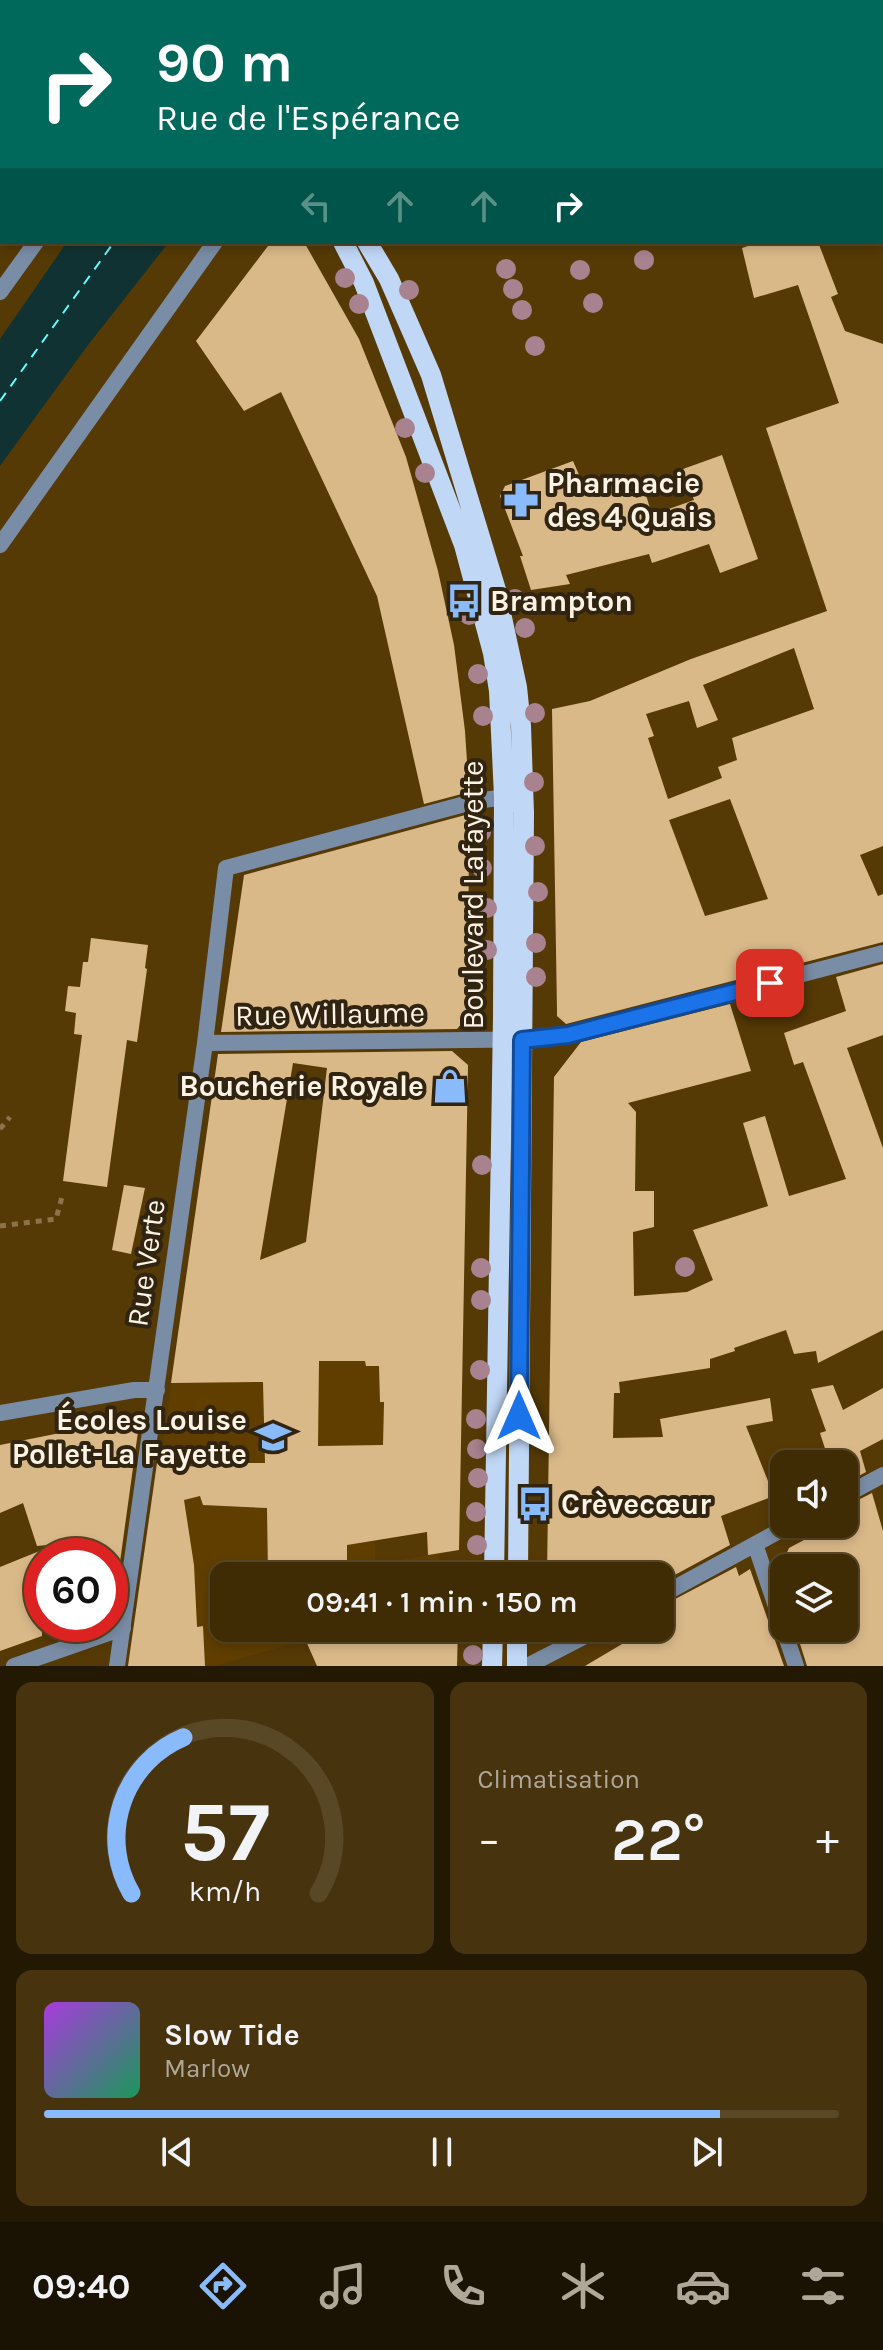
<!DOCTYPE html>
<html lang="fr">
<meta charset="utf-8">
<style>
:root{--surface:#402c04;--page:#47340e;--text:#f1f3f6;--muted:#aea79a;--line:#594826;--accent:#89bafc}
body{margin:0;font-family:Karla,sans-serif;background:var(--page);color:var(--text);height:100vh;display:flex;flex-direction:column;font-size:30px;white-space:nowrap}
*{box-sizing:border-box;margin:0}
p{font-size:26px;color:var(--muted)}
.icon{flex:none;width:44px;height:44px;fill:none;stroke:currentColor;stroke-width:2;stroke-linecap:round;stroke-linejoin:round}
.map{position:relative;height:1666px;overflow:hidden}
.details{display:flex;flex-direction:column;gap:16px;padding:16px;background:#231802;flex:1}
.details>*{flex:none}
.hud{position:absolute;left:0px;top:0px;width:884px;height:244px;box-shadow:0 4px 12px #0003,0 0 0 2px var(--line);background:#00695c;color:#fff;overflow:hidden}
.buttons{position:absolute;left:770px;top:1450px;display:grid;gap:16px}
.buttons a{display:grid;place-items:center;width:88px;height:88px;border-radius:16px;background:var(--surface);box-shadow:0 4px 12px #0003,0 0 0 2px var(--line);font-size:40px}
.speed{position:absolute;left:24px;top:1538px;display:flex;gap:16px;font-size:40px;font-weight:700;text-align:center}
.speed>*{display:grid;place-content:center;width:104px;height:104px;border-radius:50%;background:var(--surface);box-shadow:0 4px 12px #0003,0 0 0 2px var(--line);line-height:1}
.speed .limit{border:12px solid #d22;background:#fff;color:#111}
.pin{position:absolute;display:grid;place-items:center;width:68px;height:68px;color:#fff;margin:-34px;border-radius:16px;box-shadow:0 4px 12px #0006}
.me{position:absolute;width:88px;margin:-44px;rotate:0deg;stroke-linejoin:round;filter:drop-shadow(0 0 6px #0008)}
.turn{display:flex;align-items:center;gap:28px;height:168px;padding:0 24px;font-size:36px}
.turn .icon{width:104px;height:104px;stroke-width:2.5}
.turn b{display:block;font-size:56px;line-height:68px}
.lanes{display:flex;align-items:center;height:76px;padding:0 24px;background:#0003;justify-content:center;gap:40px;direction:ltr}
.lanes .off{opacity:.35}
.big{font-size:60px;font-weight:600;line-height:1.1}
.details .tile{flex:1;display:flex;flex-direction:column;justify-content:center;gap:12px;min-width:0;padding:0 28px;border-radius:16px;background:var(--page)}
.details .dial{align-items:center;gap:0}
.dial svg{height:208px;overflow:visible;fill:none;stroke:var(--line);stroke-width:7;stroke-linecap:round;text-anchor:middle}
.dial text{fill:var(--text);stroke:none}
.song{display:flex;align-items:center;gap:24px}
.cover{width:96px;height:96px;border-radius:12px;background:linear-gradient(135deg,hsl(280 70% 55%),hsl(150 70% 35%))}
.played{height:8px;border-radius:4px;background:linear-gradient(90deg,var(--accent) 85%,var(--line) 85%)}
.keys{display:flex;justify-content:space-around;direction:ltr}
.heat{display:flex;justify-content:space-between;align-items:center;font-size:44px;direction:ltr}
.details .tiles{flex:1;display:grid;gap:16px;grid-template-columns:1fr 1fr}
.tile:last-child{grid-column:span 2}
.trip{position:absolute;left:210px;top:1562px;width:464px;height:80px;border-radius:16px;background:var(--surface);box-shadow:0 4px 12px #0003,0 0 0 2px var(--line);font-weight:600;line-height:80px;text-align:center}
.dock{display:flex;height:128px;justify-content:space-around;align-items:center;background:#1a1202;color:var(--muted)}
.dock .icon{width:56px;height:56px}
.dock .selected{color:var(--accent)}
.dock b{font-size:36px;color:var(--text)}
.map>svg:first-child{display:block}
.built{fill:#5f3e00}
.water{fill:#103232}
.lines{fill:none;stroke-linecap:round;stroke-linejoin:round}
.ferry{stroke:#64fcfe;stroke-width:2;stroke-dasharray:10 8;stroke-linecap:butt}
.building{fill:#dab989;fill-rule:evenodd}
.path{stroke:#8b744c;stroke-width:5;stroke-dasharray:6 6;stroke-linecap:butt}
.minor{stroke:#7a8da6;stroke-width:16}
.tertiary{stroke:#7a8da6;stroke-width:16}
.primary{stroke:#c0d7f6;stroke-width:20}
.tree{fill:#a8828e}
.route-casing{stroke:#114b97;stroke-width:20}
.route{stroke:#1a73e8;stroke-width:14}
.labels{text-anchor:middle;stroke-width:8;stroke-linejoin:round;paint-order:stroke}
.poi-label{font-size:30px;font-weight:bold;fill:#fdf3e4;stroke:#312411;text-anchor:start}
.street-label{font-size:30px;fill:#fdf3e4;stroke:#312411}
</style>
<div class="map">
<svg width="883" height="1666" viewBox="0 0 883 1666">
<rect width="100%" height="100%" fill="#563a06"/>
<path class="built" d="M 386,1213 L 383,1445 L 375,1521 L 375,1564 L 440,1553 L 439,1573 L 458,1573 L 458,1576 L 224,1576 L 224,1628 L 346,1628 L 215,1666 L 189,1666 L 133,1652 L 179,1330 L 236,1272 L 318,1237 Z"/>
<path class="water" d="M 67,242 L 169,242 L 85,349 L 0,466 L 0,339 Z"/>
<g class="lines">
<path class="ferry" d="M 287,2 L 289,0
M 0,401 L 114,242"/>
</g>
<path class="building" d="M 271,242 L 304,242 L 359,339 L 406,457 L 438,571 L 454,645 L 465,731 L 469,792 L 424,804 L 377,596 L 281,392 L 244,411 L 196,341 Z
M 760,242 L 818,242 L 838,294 L 831,297 L 845,331 L 883,344 L 883,846 L 860,855 L 878,896 L 883,894 L 883,942 L 566,1024 L 557,1016 L 557,1010 L 552,709 L 590,701 L 691,659 L 827,611 L 766,428 L 839,403 L 798,285 L 754,298 L 742,248 ZM 794,648 L 814,709 L 732,738 L 737,760 L 718,767 L 722,778 L 668,799 L 648,738 L 654,736 L 646,714 L 689,701 L 697,728 L 718,720 L 703,685 ZM 730,799 L 768,899 L 705,916 L 669,820 Z
M 722,455 L 758,559 L 720,573 L 709,544 L 652,563 L 649,554 L 566,575 L 570,584 L 531,590 L 520,556 L 523,556 L 500,496 L 505,486 L 573,461 L 586,491 L 626,474 L 636,498 L 646,495 L 652,515 L 694,500 L 683,469 Z
M 469,814 L 468,1016 L 457,1029 L 221,1032 L 244,875 Z
M 91,938 L 148,945 L 145,968 L 147,969 L 137,1042 L 127,1040 L 107,1187 L 63,1181 L 82,1035 L 74,1034 L 76,1013 L 65,1011 L 68,986 L 80,987 L 83,962 L 88,962 Z
M 883,964 L 883,1035 L 847,1048 L 883,1148 L 883,1330 L 818,1363 L 816,1351 L 794,1354 L 786,1330 L 734,1348 L 735,1351 L 710,1359 L 710,1368 L 619,1382 L 620,1393 L 614,1393 L 613,1438 L 663,1437 L 660,1419 L 770,1398 L 773,1421 L 746,1426 L 774,1496 L 721,1516 L 730,1545 L 660,1583 L 660,1576 L 547,1576 L 554,1077 L 581,1042 L 730,1004 L 751,1071 L 628,1103 L 636,1112 L 635,1191 L 654,1191 L 654,1227 L 633,1232 L 634,1296 L 687,1292 L 713,1280 L 693,1230 L 768,1206 L 743,1123 L 765,1116 L 789,1196 L 846,1179 L 803,1062 L 794,1065 L 784,1033 L 846,1011 L 836,977 Z
M 452,1051 L 468,1065 L 459,1550 L 428,1555 L 427,1532 L 347,1545 L 347,1576 L 268,1576 L 267,1508 L 203,1505 L 200,1496 L 184,1500 L 194,1565 L 197,1627 L 203,1626 L 205,1666 L 128,1666 L 157,1463 L 198,1467 L 198,1463 L 265,1463 L 263,1382 L 171,1383 L 218,1054 ZM 293,1063 L 327,1068 L 306,1242 L 260,1260 ZM 319,1361 L 365,1361 L 366,1366 L 379,1366 L 380,1402 L 384,1402 L 383,1445 L 318,1446 Z
M 124,1185 L 145,1188 L 131,1254 L 112,1250 Z
M 833,1385 L 843,1410 L 883,1388 L 883,1439 L 860,1451 L 866,1472 L 844,1484 L 844,1464 L 830,1464 L 820,1433 L 826,1431 L 811,1389 Z
M 140,1417 L 112,1620 L 110,1621 L 110,1556 L 86,1556 L 88,1541 L 37,1546 L 23,1503 L 0,1513 L 0,1445 Z
M 872,1493 L 883,1531 L 883,1666 L 807,1666 L 795,1628 L 844,1628 L 844,1568 L 784,1568 L 784,1596 L 777,1574 L 789,1548 L 834,1524 L 844,1524 L 844,1507 Z
M 42,1550 L 42,1636 L 0,1651 L 0,1567 Z
M 736,1567 L 739,1576 L 750,1569 L 784,1666 L 585,1666 L 649,1628 L 660,1628 L 660,1607 Z
M 346,1628 L 458,1628 L 457,1666 L 317,1666 L 306,1641 Z"/>
<g class="lines">
<path class="path" d="M 242,2 L 243,0
M 0,1129 L 10,1117
M 0,1226 L 56,1219 L 62,1197"/>
<path class="minor" d="M 208,2 L 209,0
M 355,2 L 356,0
M 515,2 L 518,0
M 0,545 L 215,242
M 205,1043 L 548,1039 L 628,1020 L 883,953
M 0,1413 L 134,1390 L 157,1390
M 844,1496 L 883,1475
M 755,1544 L 796,1666
M 660,1596 L 792,1524
M 14,1666 L 123,1628
M 117,1666 L 205,1043 L 226,868 L 476,801 L 513,796
M 527,1666 L 601,1628"/>
<path class="tertiary" d="M 0,292 L 36,242"/>
<path class="primary" d="M 112,0 L 115,2
M 137,0 L 139,2
M 343,242 L 364,283 L 464,545 L 493,653 L 499,691 L 504,796 L 503,1017 L 494,1576
M 367,242 L 389,279 L 431,375 L 496,590 L 517,687 L 521,726 L 524,813 L 518,1576
M 492,1666 L 493,1628
M 517,1666 L 517,1628"/>
</g>
<g class="tree">
<circle cx="644" cy="260" r="10"/>
<circle cx="506" cy="269" r="10"/>
<circle cx="580" cy="270" r="10"/>
<circle cx="345" cy="278" r="10"/>
<circle cx="513" cy="289" r="10"/>
<circle cx="409" cy="290" r="10"/>
<circle cx="593" cy="303" r="10"/>
<circle cx="359" cy="304" r="10"/>
<circle cx="522" cy="310" r="10"/>
<circle cx="535" cy="346" r="10"/>
<circle cx="405" cy="428" r="10"/>
<circle cx="425" cy="473" r="10"/>
<circle cx="515" cy="599" r="10"/>
<circle cx="469" cy="615" r="10"/>
<circle cx="525" cy="628" r="10"/>
<circle cx="478" cy="674" r="10"/>
<circle cx="535" cy="713" r="10"/>
<circle cx="483" cy="716" r="10"/>
<circle cx="534" cy="782" r="10"/>
<circle cx="481" cy="832" r="10"/>
<circle cx="535" cy="846" r="10"/>
<circle cx="482" cy="868" r="10"/>
<circle cx="538" cy="892" r="10"/>
<circle cx="487" cy="908" r="10"/>
<circle cx="536" cy="943" r="10"/>
<circle cx="487" cy="950" r="10"/>
<circle cx="536" cy="977" r="10"/>
<circle cx="482" cy="1165" r="10"/>
<circle cx="685" cy="1267" r="10"/>
<circle cx="481" cy="1268" r="10"/>
<circle cx="481" cy="1300" r="10"/>
<circle cx="480" cy="1370" r="10"/>
<circle cx="476" cy="1419" r="10"/>
<circle cx="477" cy="1449" r="10"/>
<circle cx="478" cy="1478" r="10"/>
<circle cx="476" cy="1512" r="10"/>
<circle cx="477" cy="1545" r="10"/>
<circle cx="473" cy="1655" r="10"/>
</g>
<g class="lines">
<g class="route-casing">
<path id="route" d="M 519,1416 L 522,1040 L 568,1035 L 770,983"/>
</g>
<use href="#route" class="route"/>
</g>
<defs>
<g id="pharmacy-bare" transform="scale(2.76)"><path d="M-2-6h4v4h4v4h-4v4h-4v-4h-4v-4h4Z" fill="#89bafc" stroke="#312411" stroke-width="2.5" paint-order="stroke"/></g>
<g id="bus-bare" transform="scale(2.76)"><path d="M-5-6H5V4H4V6H2V4H-2V6H-4V4H-5ZM-3.5-4V0h7V-4ZM-3.5 1.2v1.5H-2V1.2ZM2 1.2v1.5H3.5V1.2Z" fill="#89bafc" stroke="#312411" stroke-width="2.5" paint-order="stroke"/></g>
<g id="shop-bare" transform="scale(2.76)"><path d="M-5-2.5h2.3a2.7 3.5 0 0 1 5.4 0H5L5.5 6h-11ZM-1.5-2.5h3a1.5 2.3 0 0 0-3 0Z" fill="#89bafc" stroke="#312411" stroke-width="2.5" paint-order="stroke"/></g>
<g id="school-bare" transform="scale(2.76)"><path d="M0-5L7-2L0 1L-7-2ZM-4 1L0 2.5L4 1V4Q0 6-4 4Z" fill="#89bafc" stroke="#312411" stroke-width="2.5" paint-order="stroke"/></g>
</defs>
<g fill-rule="evenodd">
<use href="#pharmacy-bare" x="521" y="500"/>
<use href="#bus-bare" x="464" y="601"/>
<use href="#shop-bare" x="450" y="1086"/>
<use href="#school-bare" x="273" y="1437"/>
<use href="#bus-bare" x="535" y="1504"/>
</g>
<g class="labels">
<g class="poi-label">
<text x="547" y="493">Pharmacie<tspan x="547" dy="34">des 4 Quais</tspan></text>
<text x="490" y="611">Brampton</text>
<text x="424" y="1096" text-anchor="end">Boucherie Royale</text>
<text x="247" y="1430" text-anchor="end">Écoles Louise<tspan x="247" dy="34">Pollet-La Fayette</tspan></text>
<text x="561" y="1514">Crèvecœur</text>
</g>
<g class="street-label">
<text transform="translate(473 895) rotate(-90)" y="10">Boulevard Lafayette</text>
<text transform="translate(330 1014) rotate(-1)" y="10">Rue Willaume</text>
<text transform="translate(146 1263) rotate(-82)" y="10">Rue Verte</text>
</g>
</g>
</svg>
<div class="buttons">
<a><svg class="icon" aria-label="sound" viewBox="0 0 24 24"><path d="M4 9h4l5-4v14l-5-4H4zM17 9q2 3 0 6"/></svg></a>
<a><svg class="icon" aria-label="layers" viewBox="0 0 24 24"><path d="M12 4l9 5-9 5-9-5zM3 14l9 5 9-5"/></svg></a>
</div>
<div class="speed"><div class="limit">60</div></div>
<div class="pin" style="left:770px;top:983px;background:#d93025"><svg class="icon" aria-label="arrive" viewBox="0 0 24 24"><path d="M6 21V4h12l-3 4 3 4H6"/></svg></div>
<svg class="me" style="left:519px;top:1416px" viewBox="-20 -20 40 40"><path d="M0-17L14 15 0 8-14 15z" fill="#1a73e8" stroke="#fff" stroke-width="4"/></svg>
<div class="trip">09:41 · 1 min · 150 m</div>
<div class="hud">
<div class="turn"><svg class="icon" aria-label="right" viewBox="0 0 24 24"><path d="M7 20v-9h11M14 6l5 5-5 5"/></svg><div><b>90 m</b>Rue de l'Espérance</div></div>
<div class="lanes"><svg class="icon off" aria-label="left" viewBox="0 0 24 24"><path d="M17 20v-9H6M10 6l-5 5 5 5"/></svg><svg class="icon off" aria-label="ahead" viewBox="0 0 24 24"><path d="M12 20V5M6 11l6-6 6 6"/></svg><svg class="icon off" aria-label="ahead" viewBox="0 0 24 24"><path d="M12 20V5M6 11l6-6 6 6"/></svg><svg class="icon" aria-label="right" viewBox="0 0 24 24"><path d="M7 20v-9h11M14 6l5 5-5 5"/></svg></div>
</div>
</div>
<section class="details">
<div class="tiles">
<div class="tile dial"><svg viewBox="0 0 100 80">
<path d="M14 69A42 42 0 1 1 86 69"/>
<path d="M14 69A42 42 0 0 1 34 9" stroke="#89bafc"/>
<text x="50" y="56" font-size="32" font-weight="700">57</text>
<text x="50" y="72" font-size="11">km/h</text>
</svg></div>
<div class="tile"><p>Climatisation</p>
<div class="heat"><a>−</a><b class="big">22°</b><a>+</a></div>
</div>
<div class="tile">
<div class="song"><i class="cover"></i><div><b>Slow Tide</b><p>Marlow</p></div></div>
<div class="played"></div>
<div class="keys"><svg class="icon" aria-label="previous" viewBox="0 0 24 24"><path d="M18 5L8 12l10 7zM5 5v14"/></svg><svg class="icon" aria-label="pause" viewBox="0 0 24 24"><path d="M8 5v14M16 5v14"/></svg><svg class="icon" aria-label="next" viewBox="0 0 24 24"><path d="M6 5l10 7-10 7zM19 5v14"/></svg></div>
</div>
</div>
</section>
<nav class="dock">
<b>09:40</b>
<svg class="icon selected" aria-label="directions" viewBox="0 0 24 24"><path d="M12 3l9 9-9 9-9-9zM9 14v-3h6M13 9l2 2-2 2"/></svg>
<svg class="icon" aria-label="music" viewBox="0 0 24 24"><path d="M9 18V5l10-2v13"/><circle cx="6" cy="18" r="3"/><circle cx="16" cy="16" r="3"/></svg>
<svg class="icon" aria-label="phone" viewBox="0 0 24 24"><path d="M5 4h4l2 5-3 2q2 4 5 5l2-3 5 2v4C11 20 4 13 5 4z"/></svg>
<svg class="icon" aria-label="climate" viewBox="0 0 24 24"><path d="M12 3v18M4 7l16 10M4 17L20 7"/></svg>
<svg class="icon" aria-label="car" viewBox="0 0 24 24"><path d="M5 17H2v-5l4-1 3-4h7l3 4 3 1v5h-3M9 17h6M6 11h13"/><circle cx="7" cy="17" r="2"/><circle cx="17" cy="17" r="2"/></svg>
<svg class="icon" aria-label="filters" viewBox="0 0 24 24"><path d="M4 7h16M4 17h16"/><circle cx="9" cy="7" r="2"/><circle cx="15" cy="17" r="2"/></svg>
</nav>
